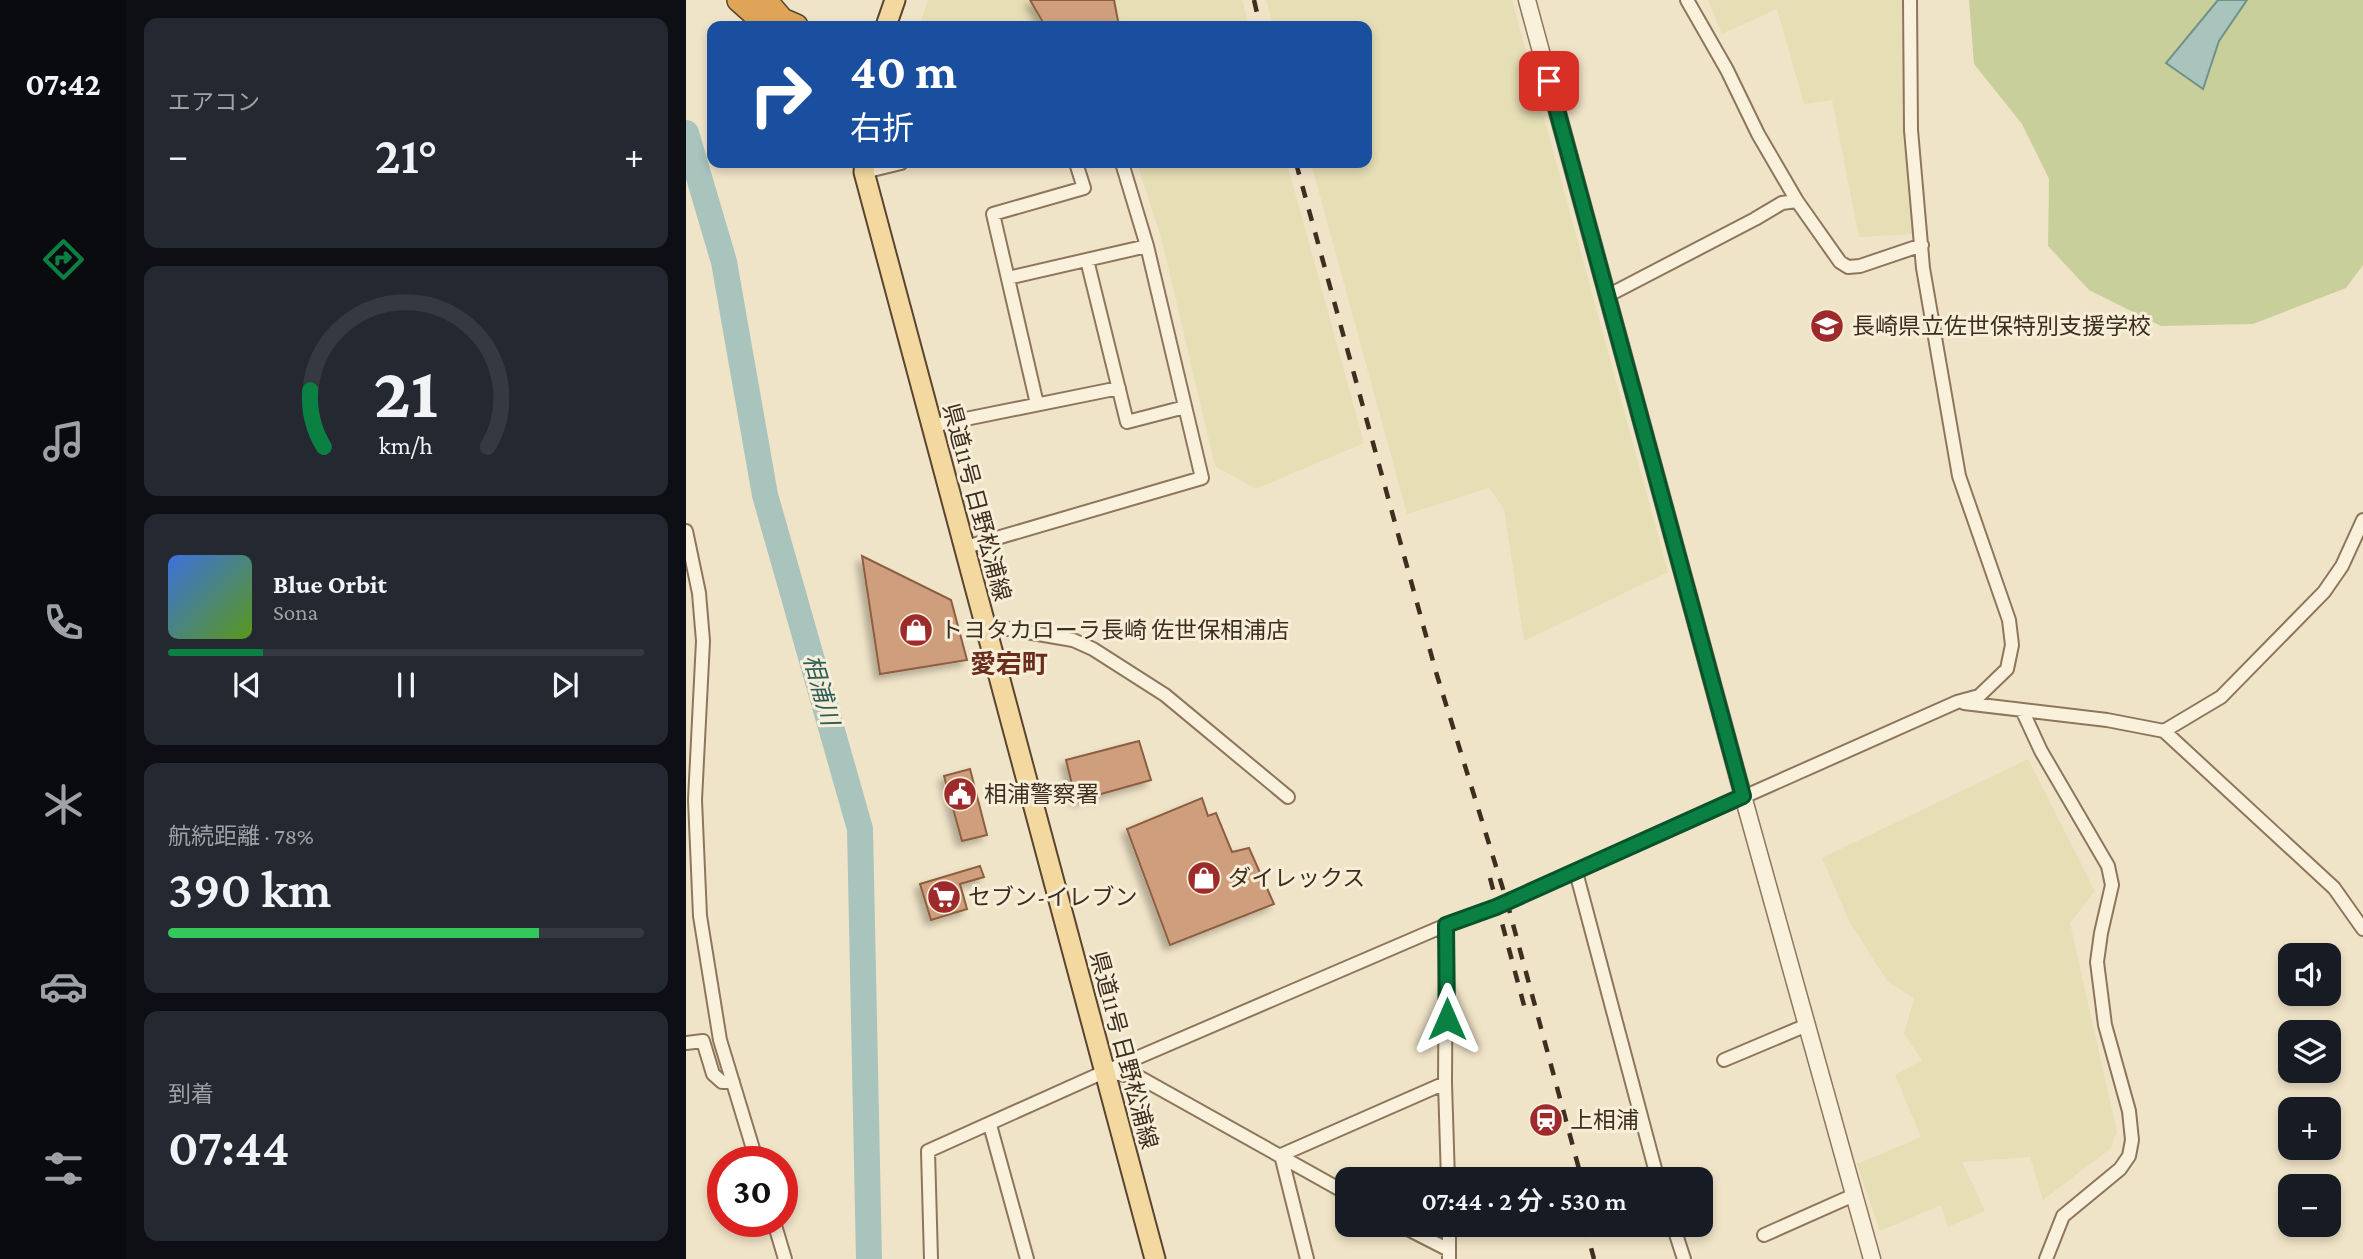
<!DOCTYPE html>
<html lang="ja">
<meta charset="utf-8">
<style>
:root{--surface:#171b24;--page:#242831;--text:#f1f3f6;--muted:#9ea1a6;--line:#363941;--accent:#0b8043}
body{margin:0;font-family:"Crimson Pro","Noto Sans JP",serif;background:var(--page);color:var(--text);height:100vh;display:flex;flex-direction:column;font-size:26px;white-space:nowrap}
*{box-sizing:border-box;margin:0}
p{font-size:23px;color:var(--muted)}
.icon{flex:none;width:38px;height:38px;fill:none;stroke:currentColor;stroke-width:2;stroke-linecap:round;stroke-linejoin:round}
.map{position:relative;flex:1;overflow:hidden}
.side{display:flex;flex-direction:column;gap:18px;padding:18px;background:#0d0f14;width:560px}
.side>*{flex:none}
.top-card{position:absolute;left:21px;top:21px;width:665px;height:147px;border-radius:14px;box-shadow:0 4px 10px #0003;background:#1a4fa0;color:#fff;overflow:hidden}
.controls{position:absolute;left:1592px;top:943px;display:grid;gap:14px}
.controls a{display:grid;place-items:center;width:63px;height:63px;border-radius:14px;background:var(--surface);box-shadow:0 4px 10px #0003;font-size:35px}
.speed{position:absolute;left:21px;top:1146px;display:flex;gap:14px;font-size:35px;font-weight:700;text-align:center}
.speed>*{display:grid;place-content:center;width:91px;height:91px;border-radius:50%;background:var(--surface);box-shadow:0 4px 10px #0003;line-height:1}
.speed .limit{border:10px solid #d22;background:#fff;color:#111}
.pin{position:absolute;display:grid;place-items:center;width:60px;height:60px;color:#fff;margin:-30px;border-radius:14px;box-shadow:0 4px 10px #0006}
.me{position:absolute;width:77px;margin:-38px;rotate:0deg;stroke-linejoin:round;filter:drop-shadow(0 0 5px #0008)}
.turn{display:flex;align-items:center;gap:24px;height:147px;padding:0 28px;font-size:32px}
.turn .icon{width:91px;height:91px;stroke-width:2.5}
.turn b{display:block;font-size:49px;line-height:60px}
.big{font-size:52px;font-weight:600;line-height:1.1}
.side .card{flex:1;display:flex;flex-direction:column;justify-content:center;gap:10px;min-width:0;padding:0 24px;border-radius:14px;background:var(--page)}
.side .dial{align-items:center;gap:0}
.dial svg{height:182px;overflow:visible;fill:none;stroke:var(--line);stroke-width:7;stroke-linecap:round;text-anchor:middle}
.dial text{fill:var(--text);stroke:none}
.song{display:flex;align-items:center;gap:21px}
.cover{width:84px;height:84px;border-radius:10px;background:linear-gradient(135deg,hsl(220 70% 55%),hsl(90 70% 35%))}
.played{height:7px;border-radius:4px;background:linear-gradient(90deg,var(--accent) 20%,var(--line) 20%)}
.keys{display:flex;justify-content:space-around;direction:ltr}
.heat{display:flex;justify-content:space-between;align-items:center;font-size:38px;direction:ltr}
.charge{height:10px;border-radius:5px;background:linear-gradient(90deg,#34c759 78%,var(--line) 0)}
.trip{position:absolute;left:649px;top:1167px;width:378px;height:70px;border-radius:14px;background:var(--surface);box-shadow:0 4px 10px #0003;font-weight:600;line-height:70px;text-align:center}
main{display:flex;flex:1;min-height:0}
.menu{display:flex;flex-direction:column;width:126px;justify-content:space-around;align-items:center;background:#090b0e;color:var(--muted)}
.menu .icon{width:49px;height:49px}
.menu .current{color:var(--accent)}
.menu b{font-size:32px;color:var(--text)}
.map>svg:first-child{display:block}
.farmland{fill:#e6deb5}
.green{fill:#c9cf9b}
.water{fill:#a9c4bc;stroke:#6f938a;stroke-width:2}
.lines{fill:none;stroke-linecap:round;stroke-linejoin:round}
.river{stroke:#a9c4bc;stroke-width:26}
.building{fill:#cf9f7d;stroke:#8d5f41;stroke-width:2;filter:url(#shadow)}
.minor-casing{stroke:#8d765c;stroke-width:16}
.tertiary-casing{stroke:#8d765c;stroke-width:19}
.primary-casing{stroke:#5b4430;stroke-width:23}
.motorway-casing{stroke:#5b4430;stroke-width:26}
.minor{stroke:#faf1dc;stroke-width:12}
.tertiary{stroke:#faf1dc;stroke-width:16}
.primary{stroke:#f3d9a0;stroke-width:19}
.motorway{stroke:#e0a458;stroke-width:23}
.rail{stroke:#3d2e20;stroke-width:4.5;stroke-dasharray:12 12;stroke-linecap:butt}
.route-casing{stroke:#07532c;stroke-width:18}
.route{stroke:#0b8043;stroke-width:12}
.labels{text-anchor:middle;stroke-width:6;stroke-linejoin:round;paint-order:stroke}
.poi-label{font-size:23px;fill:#3d2e20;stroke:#f7eed8;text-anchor:start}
.street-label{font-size:23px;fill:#3d2e20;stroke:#f7eed8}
.water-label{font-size:24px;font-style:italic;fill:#2f5d5a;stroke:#f7eed8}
.quarter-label{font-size:26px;font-weight:bold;fill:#6b2e1e;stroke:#f7eed8}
</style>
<main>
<nav class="menu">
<b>07:42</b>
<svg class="icon current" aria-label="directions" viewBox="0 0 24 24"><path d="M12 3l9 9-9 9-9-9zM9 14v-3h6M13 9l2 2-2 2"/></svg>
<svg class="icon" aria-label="music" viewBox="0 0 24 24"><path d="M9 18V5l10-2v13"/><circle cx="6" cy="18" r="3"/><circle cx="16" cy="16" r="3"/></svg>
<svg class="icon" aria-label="phone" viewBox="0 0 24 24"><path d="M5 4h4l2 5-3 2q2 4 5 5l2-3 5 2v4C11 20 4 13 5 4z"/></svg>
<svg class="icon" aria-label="climate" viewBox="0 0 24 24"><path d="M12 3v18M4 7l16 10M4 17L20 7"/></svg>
<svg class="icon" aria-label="car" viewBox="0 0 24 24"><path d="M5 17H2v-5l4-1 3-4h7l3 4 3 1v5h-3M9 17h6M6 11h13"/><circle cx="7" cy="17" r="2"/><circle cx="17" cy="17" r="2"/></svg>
<svg class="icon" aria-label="filters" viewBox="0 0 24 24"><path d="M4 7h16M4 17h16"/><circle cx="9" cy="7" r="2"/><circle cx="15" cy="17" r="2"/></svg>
</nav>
<section class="side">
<div class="card"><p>エアコン</p>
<div class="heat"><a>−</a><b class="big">21°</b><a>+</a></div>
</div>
<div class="card dial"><svg viewBox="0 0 100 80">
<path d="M14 69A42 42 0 1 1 86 69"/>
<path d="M14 69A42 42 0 0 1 8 44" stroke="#0b8043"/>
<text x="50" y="56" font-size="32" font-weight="700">21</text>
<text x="50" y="72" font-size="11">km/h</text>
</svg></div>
<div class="card">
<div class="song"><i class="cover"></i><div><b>Blue Orbit</b><p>Sona</p></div></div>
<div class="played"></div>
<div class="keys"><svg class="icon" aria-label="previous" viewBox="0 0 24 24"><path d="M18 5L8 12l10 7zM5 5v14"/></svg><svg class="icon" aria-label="pause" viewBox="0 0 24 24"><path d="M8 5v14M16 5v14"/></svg><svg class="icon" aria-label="next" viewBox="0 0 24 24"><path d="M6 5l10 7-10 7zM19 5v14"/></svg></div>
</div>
<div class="card"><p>航続距離 · 78%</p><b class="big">390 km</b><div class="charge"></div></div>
<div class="card"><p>到着</p><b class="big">07:44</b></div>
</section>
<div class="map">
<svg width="1677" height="1259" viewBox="0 0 1677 1259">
<defs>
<filter id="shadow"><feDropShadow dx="-5" dy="5" stdDeviation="3.5" flood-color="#0004"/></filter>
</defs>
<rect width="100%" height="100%" fill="#f0e4c8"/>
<path class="farmland" d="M 242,0 L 344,0 L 358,24 L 363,26 L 233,26 Z
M 428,0 L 556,0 L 563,26 L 433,26 Z
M 580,0 L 826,0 L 982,572 L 838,641 L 818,509 L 803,488 L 721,514 L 625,163 L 681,163 L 681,26 L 587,26 Z
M 1022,0 L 1216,0 L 1228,234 L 1173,237 L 1146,100 L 1118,104 L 1091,9 L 1036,34 Z
M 451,163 L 601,163 L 678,443 L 570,489 L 529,466 L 476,241 Z
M 1342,759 L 1409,891 L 1384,923 L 1431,1132 L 1424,1149 L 1357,1200 L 1344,1157 L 1276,1162 L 1299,1211 L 1262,1227 L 1255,1205 L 1194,1231 L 1171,1164 L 1235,1137 L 1209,1075 L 1236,1060 L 1218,1034 L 1228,998 L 1202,982 L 1164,923 L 1136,858 Z"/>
<path class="green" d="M 1283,0 L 1677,0 L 1677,265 L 1660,288 L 1567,324 L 1475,326 L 1403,290 L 1362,246 L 1363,179 L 1336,124 L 1288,64 Z"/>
<path class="water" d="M 1532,0 L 1561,0 L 1533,41 L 1517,89 L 1480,63 Z"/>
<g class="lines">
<path class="river" d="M 0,133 L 38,262 L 79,495 L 174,829 L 183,1259"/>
</g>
<path class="building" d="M 344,0 L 428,0 L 433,26 L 363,26 L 358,24 Z
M 176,556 L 265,600 L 281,660 L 194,674 Z
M 453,741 L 465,780 L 390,801 L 380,760 Z
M 284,769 L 301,835 L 276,841 L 258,776 Z
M 516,798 L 522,816 L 530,813 L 546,852 L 563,848 L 588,904 L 484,945 L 441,829 Z
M 294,866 L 298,877 L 274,884 L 281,909 L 245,920 L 234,884 Z"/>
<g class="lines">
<g class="minor-casing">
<path id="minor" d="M 1001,0 L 1041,70 L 1072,134 L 1111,201 L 1154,262 L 1162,267 L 1174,266 L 1236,245
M 178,172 L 215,163
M 401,260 L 441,422 L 499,407
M 322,278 L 461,246
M 921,296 L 1069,219 L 1096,203 L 1111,201
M 351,404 L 307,214 L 398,188 L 390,163
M 245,426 L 433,388
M 0,531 L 13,593 L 17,641 L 9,800 L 14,916 L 34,1040 L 71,1162
M 280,547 L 516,478 L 461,246 L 436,163
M 299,625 L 387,640 L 407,649 L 479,695 L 602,797
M 1278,703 L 1421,720 L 1478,731 L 1648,888 L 1677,929
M 1336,710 L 1355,751 L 1422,866 L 1426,885 L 1415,933 L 1411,962 L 1419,1025 L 1443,1111 L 1446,1140 L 1443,1156 L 1434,1169 L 1377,1216 L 1360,1259
M 1478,731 L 1535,697 L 1638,592 L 1656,566 L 1677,520
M 890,872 L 972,1180
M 760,925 L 759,1083 L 762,1180
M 0,1043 L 17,1041 L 27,1074 L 36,1082 L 47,1082
M 1038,1060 L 1121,1025
M 420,1072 L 453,1077 L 662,1194
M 304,1125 L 341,1259
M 595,1155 L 759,1083
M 595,1155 L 621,1259
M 88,1222 L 99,1259
M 714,1225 L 763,1250
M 763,1225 L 763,1259
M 987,1225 L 998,1259
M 1078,1235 L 1168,1195
M 245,1259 L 242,1151 L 418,1072 L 760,925 L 810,907 L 1271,702 L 1293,696 L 1321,669 L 1326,645 L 1323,620 L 1273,476 L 1237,268 L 1225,130 L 1224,0"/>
</g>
<g class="tertiary-casing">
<path id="tertiary" d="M 841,0 L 1057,796 L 1186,1259"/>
</g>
<g class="primary-casing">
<path id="primary" d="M 200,26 L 209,0
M 179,163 L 178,172 L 469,1259"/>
</g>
<g class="motorway-casing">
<path id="motorway" d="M 53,0 L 82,26
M 79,0 L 96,20 L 110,26"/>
</g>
<use href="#minor" class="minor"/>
<use href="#tertiary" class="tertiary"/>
<use href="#primary" class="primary"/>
<use href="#motorway" class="motorway"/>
<path class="rail" d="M 568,0 L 574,26
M 610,163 L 750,672 L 821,902 L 896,1180
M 804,878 L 840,1013
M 899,1225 L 908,1259"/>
</g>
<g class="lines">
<g class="route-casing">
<path id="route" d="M 761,1019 L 760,925 L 810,907 L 1057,796 L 863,81"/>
</g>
<use href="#route" class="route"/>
</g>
<defs>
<g id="school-disc" transform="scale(1.75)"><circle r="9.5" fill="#9e2a2b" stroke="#f7eed8"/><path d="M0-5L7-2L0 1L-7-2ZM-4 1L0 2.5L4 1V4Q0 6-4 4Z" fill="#fff"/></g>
<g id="shop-disc" transform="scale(1.75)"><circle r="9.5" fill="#9e2a2b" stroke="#f7eed8"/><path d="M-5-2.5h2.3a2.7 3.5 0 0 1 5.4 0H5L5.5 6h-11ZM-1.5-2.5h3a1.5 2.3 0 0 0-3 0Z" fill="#fff"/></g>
<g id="civic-disc" transform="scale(1.75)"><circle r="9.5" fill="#9e2a2b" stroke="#f7eed8"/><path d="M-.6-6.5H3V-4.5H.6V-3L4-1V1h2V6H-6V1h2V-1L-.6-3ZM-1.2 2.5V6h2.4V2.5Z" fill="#fff"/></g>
<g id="supermarket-disc" transform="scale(1.75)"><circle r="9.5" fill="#9e2a2b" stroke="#f7eed8"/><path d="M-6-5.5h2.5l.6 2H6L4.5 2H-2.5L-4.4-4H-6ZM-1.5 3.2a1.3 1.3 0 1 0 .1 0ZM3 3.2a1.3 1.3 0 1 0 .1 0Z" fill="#fff"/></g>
<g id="station-disc" transform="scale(1.75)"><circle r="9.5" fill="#9e2a2b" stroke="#f7eed8"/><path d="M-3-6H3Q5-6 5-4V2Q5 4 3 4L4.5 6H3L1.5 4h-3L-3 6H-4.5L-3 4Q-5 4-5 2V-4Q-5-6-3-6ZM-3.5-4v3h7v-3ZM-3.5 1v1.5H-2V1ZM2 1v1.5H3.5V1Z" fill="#fff"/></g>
</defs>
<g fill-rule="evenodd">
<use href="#school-disc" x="1141" y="326"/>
<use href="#shop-disc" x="230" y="630"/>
<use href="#civic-disc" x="274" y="794"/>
<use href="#shop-disc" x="518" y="878"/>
<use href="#supermarket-disc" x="258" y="897"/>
<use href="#station-disc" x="860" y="1120"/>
</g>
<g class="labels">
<g class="poi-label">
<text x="1166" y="334">長崎県立佐世保特別支援学校</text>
<text x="254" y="638">トヨタカローラ長崎 佐世保相浦店</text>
<text x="298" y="802">相浦警察署</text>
<text x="542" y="886">ダイレックス</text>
<text x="282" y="905">セブン-イレブン</text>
<text x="884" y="1128">上相浦</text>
</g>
<g class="street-label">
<text transform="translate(291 502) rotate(75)" y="8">県道11号 日野松浦線</text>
<text transform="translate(438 1050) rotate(75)" y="8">県道11号 日野松浦線</text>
</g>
<g class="water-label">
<text transform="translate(135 690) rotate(74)" y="8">相浦川</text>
</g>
<g class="quarter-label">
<text x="323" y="673">愛宕町</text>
</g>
</g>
</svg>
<div class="controls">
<a><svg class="icon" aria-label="sound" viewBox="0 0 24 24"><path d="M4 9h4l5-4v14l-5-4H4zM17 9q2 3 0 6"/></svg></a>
<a><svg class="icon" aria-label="layers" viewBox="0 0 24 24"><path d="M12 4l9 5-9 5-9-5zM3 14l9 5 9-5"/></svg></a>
<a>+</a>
<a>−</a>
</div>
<div class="speed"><div class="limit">30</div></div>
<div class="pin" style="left:863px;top:81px;background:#d93025"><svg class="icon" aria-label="arrive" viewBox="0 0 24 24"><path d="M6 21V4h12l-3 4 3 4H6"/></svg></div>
<svg class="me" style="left:761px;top:1019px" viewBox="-20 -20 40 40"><path d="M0-17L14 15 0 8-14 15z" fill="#0b8043" stroke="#fff" stroke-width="4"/></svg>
<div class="trip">07:44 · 2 分 · 530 m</div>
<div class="top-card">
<div class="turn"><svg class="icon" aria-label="right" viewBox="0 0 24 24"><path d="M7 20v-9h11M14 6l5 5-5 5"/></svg><div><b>40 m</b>右折</div></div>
</div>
</div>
</main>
